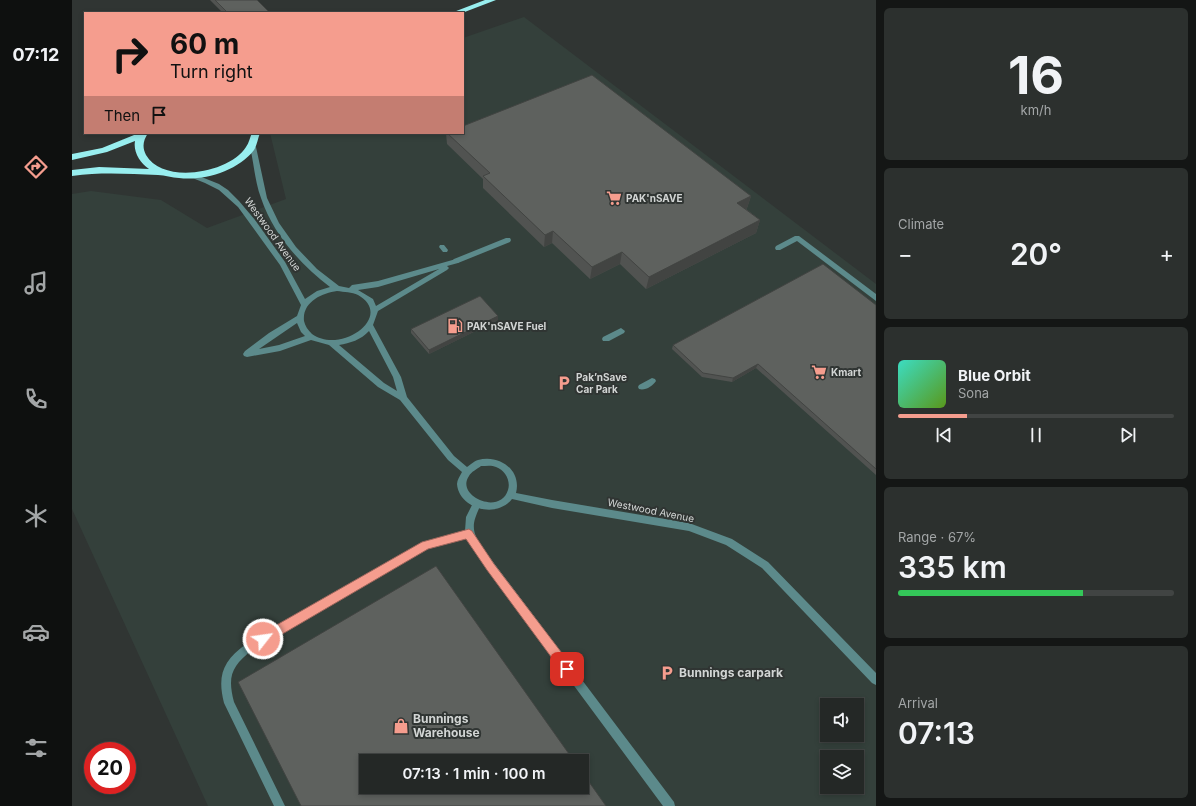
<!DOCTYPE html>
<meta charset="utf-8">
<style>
:root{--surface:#242826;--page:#2c302e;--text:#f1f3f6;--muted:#a3a6a7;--line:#414443;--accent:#f59d8e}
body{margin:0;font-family:Inter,sans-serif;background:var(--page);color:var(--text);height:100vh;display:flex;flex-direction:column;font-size:15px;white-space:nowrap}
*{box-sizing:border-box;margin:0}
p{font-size:13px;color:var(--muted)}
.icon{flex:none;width:22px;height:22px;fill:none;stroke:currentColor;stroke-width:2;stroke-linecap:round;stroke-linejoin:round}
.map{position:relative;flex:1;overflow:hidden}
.details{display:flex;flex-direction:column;gap:8px;padding:8px;background:#141615;width:320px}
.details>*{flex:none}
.hud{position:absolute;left:12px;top:12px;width:380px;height:122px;border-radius:0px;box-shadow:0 2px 6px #0003,0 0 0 1px var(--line);background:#f59d8e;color:#111;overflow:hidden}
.fabs{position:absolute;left:748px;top:698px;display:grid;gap:8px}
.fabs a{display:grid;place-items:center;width:44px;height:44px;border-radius:0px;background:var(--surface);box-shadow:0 2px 6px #0003,0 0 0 1px var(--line);font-size:20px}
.speed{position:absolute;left:12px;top:742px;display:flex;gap:8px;font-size:20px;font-weight:700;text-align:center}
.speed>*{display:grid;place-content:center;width:52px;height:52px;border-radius:50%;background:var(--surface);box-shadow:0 2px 6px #0003,0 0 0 1px var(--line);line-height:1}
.speed .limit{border:6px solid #d22;background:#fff;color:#111}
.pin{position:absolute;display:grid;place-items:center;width:34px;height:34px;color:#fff;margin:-17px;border-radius:8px;box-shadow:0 2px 6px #0006}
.me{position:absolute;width:44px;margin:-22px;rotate:60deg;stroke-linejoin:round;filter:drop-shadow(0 0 3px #0008)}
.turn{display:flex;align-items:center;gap:14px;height:84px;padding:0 20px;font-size:18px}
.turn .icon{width:52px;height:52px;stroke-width:2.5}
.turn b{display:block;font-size:28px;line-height:34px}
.then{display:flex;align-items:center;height:38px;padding:0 20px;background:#0003;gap:8px;font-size:15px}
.big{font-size:30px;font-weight:600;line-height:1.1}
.details .card{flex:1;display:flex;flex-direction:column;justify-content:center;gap:6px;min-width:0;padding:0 14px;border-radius:6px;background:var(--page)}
.details .dial{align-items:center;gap:0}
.dial b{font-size:52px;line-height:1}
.song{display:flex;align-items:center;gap:12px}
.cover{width:48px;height:48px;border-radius:6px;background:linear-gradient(135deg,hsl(170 70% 55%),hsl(90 70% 35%))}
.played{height:4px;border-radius:2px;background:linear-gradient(90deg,var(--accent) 25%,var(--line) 25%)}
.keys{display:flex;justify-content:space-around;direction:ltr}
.heat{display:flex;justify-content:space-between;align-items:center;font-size:22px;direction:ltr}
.charge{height:6px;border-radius:3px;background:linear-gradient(90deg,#34c759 67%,var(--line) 0)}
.trip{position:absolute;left:287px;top:754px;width:230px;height:40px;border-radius:0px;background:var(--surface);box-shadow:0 2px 6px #0003,0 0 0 1px var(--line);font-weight:600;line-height:40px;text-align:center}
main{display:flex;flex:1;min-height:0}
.menu{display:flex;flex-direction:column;width:72px;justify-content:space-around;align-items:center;background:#0e100f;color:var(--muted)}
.menu .icon{width:28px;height:28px}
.menu .on{color:var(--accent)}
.menu b{font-size:18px;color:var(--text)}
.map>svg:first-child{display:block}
.built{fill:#34403b;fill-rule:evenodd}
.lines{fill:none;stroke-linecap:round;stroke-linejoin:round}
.service{fill:#5c8a8b;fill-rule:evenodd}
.minor{fill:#5c8a8b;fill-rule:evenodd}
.trunk{fill:#98eeef;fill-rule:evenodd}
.wall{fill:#515351}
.shaded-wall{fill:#424442}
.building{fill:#5e615e;stroke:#424442}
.route{fill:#f59d8e;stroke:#9f665c}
.labels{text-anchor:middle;stroke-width:4;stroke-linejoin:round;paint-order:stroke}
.poi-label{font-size:10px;font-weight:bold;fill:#d2d5d4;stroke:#303533;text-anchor:start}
.street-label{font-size:10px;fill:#d2d5d4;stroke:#303533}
.near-poi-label{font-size:12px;font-weight:bold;fill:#d2d5d4;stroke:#303533;text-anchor:start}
</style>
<main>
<nav class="menu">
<b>07:12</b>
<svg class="icon on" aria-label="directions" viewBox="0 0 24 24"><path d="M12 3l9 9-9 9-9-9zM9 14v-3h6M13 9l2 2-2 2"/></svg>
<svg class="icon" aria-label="music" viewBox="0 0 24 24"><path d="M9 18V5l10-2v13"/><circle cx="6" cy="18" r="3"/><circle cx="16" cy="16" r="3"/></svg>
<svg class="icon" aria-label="phone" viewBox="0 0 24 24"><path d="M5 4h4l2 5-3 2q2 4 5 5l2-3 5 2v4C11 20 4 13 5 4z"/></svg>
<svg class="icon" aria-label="climate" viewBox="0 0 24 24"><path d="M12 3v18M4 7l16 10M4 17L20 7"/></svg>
<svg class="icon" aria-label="car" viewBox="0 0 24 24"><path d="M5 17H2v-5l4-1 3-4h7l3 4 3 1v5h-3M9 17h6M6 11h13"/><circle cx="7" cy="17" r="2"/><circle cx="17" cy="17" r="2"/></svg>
<svg class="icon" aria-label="filters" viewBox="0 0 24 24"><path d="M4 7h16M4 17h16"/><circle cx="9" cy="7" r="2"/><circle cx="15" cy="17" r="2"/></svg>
</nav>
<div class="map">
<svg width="804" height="806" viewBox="0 0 804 806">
<rect width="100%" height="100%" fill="#303533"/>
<path class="built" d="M 452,17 L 804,284 L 804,806 L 136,806 L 0,509 L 0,194 L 19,191 L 89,200 L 135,228 L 214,199 L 198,133 L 391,133 L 391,38 ZM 755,705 L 785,705 L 785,735 L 755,735 ZM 755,757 L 785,757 L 785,787 L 755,787 ZM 294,761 L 510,761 L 510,787 L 294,787 Z"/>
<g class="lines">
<path class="service" d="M 723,236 L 727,236 L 804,294 L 804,301 L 725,241 L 708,250 L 704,250 L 703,248 L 704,246 Z
M 434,238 L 438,238 L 439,240 L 438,242 L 386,263 L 382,263 L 380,261 L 382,259 Z
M 368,245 L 372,245 L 376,250 L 375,252 L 371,252 L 367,247 Z
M 549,328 L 553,331 L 552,333 L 537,341 L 531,341 L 530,339 L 531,337 Z
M 580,378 L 583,379 L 584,381 C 581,386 573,391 567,389 L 566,387 L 567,385 Z
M 405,500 L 408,501 L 409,504 C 401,522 398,528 409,546 L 602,802 L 603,806 L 591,806 L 403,552 L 395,538 L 356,548 L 180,650 C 160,666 155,676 162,702 L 213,806 L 202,806 L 152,703 C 145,675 151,661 174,644 L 351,542 L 393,531 L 394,517 L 402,501 Z"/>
<path class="minor" d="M 181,145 L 184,147 L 195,198 L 207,223 L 224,247 L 245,269 L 267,286 L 277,288 L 280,285 L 306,281 L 384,259 L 386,259 L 388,261 L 386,263 L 375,266 L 377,268 L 375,270 L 306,311 L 301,325 L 329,377 L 335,397 L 382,456 L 395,467 C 398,465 402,461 406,460 C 427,454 450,470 444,493 L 480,500 L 617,523 L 660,539 L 696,562 L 804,673 L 804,685 L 800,683 L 690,568 L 654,545 L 617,531 L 480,508 L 440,499 C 425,519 387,509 385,484 C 385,480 388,476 390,472 L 376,460 L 328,400 L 306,387 L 257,345 L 239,340 L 208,351 L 175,357 L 172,356 L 171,354 L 173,351 L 197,333 L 225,316 L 229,305 L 208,265 L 166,207 L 147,190 L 133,183 L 118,177 L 118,175 L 127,176 L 147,184 L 156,190 L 167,201 L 183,220 L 213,262 L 233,299 L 245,291 L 258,287 C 228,264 201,234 189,198 C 183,182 182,164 178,147 ZM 367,269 L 304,306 L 301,299 L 286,290 L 306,287 ZM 265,291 C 272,292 280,292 286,295 C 323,316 269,355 240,334 C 236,330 233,326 232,321 C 230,302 250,293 265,291 ZM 225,323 L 229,332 L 233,336 L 207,345 L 187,349 ZM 297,331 L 321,377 L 325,391 L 312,383 L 267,345 C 278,343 289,340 297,331 ZM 409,466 C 414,466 420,465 424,467 C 433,470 439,481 436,490 C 428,516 383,496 397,476 C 399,472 405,469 409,466 Z"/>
<path class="trunk" d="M 413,0 L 424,0 L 390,13 L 379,13 Z
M 67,133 L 76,133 C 71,141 70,147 74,155 C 91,185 158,173 174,147 C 177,143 178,137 180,133 L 188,133 C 186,138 185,145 182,150 C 166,171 132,181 107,178 C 100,178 93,175 86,175 C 56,174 30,172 0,176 L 0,170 L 27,167 L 77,169 C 68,163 61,152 63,141 L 35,152 L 0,160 L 0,154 L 30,148 Z"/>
</g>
<path class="wall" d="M 138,0 L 185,0 L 198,13 L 151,13 Z
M 374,133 L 391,133 L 679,196 L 675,208 L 674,209 L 688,220 L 684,233 L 574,289 L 548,264 L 518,279 L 480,243 L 472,247 L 411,188 L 411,179 L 375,144 Z
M 804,305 L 804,475 L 684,368 L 660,382 L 630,377 L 600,349 L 601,345 Z
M 426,320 L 357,354 L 339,333 L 339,329 Z"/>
<path class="shaded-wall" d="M 679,196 L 675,208 L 662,215 L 665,203 Z
M 688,220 L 684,233 L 574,289 L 577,277 Z
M 481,231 L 480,243 L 472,247 L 473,235 Z
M 550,252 L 548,264 L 518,279 L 520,267 Z
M 426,316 L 426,320 L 357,354 L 357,350 Z
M 686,364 L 684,368 L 660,382 L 661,378 Z"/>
<path class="building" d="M 143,0 L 185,0 L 198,13 L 156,13 Z
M 520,75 L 679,196 L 665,203 L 688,220 L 577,277 L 550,252 L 520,267 L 481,231 L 473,235 L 411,176 L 418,173 L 375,133 L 391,133 L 391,126 Z
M 751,264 L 804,305 L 804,469 L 686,364 L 661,378 L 631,373 L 601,345 Z
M 408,296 L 426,316 L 357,350 L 339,329 Z
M 364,566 L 502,761 L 294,761 L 294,787 L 510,787 L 510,772 L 534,806 L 229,806 L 166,682 Z"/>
<path class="route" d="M 397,529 L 400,531 L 422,564 L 499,665 L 501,669 L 499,673 L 495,675 L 491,673 L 415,570 L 394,539 L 356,549 L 195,643 L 191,644 L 187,643 L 185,639 L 187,635 L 350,542 Z"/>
<defs>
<g id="supermarket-bare" transform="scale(1.2)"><path d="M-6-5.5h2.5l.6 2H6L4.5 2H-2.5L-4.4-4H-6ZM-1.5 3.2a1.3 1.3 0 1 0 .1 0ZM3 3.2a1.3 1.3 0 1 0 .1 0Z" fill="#f59d8e" stroke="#303533" stroke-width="2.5" paint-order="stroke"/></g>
<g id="fuel-bare" transform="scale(1.2)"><path d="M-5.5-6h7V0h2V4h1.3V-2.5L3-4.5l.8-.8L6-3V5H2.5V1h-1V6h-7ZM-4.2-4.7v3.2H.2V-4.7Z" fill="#f59d8e" stroke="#303533" stroke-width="2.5" paint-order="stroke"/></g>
<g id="parking-bare" transform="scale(1.2)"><path d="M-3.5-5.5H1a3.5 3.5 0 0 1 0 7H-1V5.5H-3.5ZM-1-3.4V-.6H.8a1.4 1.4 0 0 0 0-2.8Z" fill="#f59d8e" stroke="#303533" stroke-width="2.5" paint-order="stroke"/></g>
<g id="shop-bare" transform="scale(1.2)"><path d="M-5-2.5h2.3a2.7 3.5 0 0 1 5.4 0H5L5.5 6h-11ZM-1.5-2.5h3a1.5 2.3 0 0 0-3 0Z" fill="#f59d8e" stroke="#303533" stroke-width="2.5" paint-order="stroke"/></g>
</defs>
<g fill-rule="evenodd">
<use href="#supermarket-bare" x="542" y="198"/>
<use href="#fuel-bare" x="383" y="326"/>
<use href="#supermarket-bare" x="747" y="372"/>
<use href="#parking-bare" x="492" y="383"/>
<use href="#parking-bare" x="595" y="673"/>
<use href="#shop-bare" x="329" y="726"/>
</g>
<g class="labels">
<g class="poi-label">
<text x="554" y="202">PAK'nSAVE</text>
<text x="395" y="330">PAK'nSAVE Fuel</text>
<text x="759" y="376">Kmart</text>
<text x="504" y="381">Pak’nSave<tspan x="504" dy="12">Car Park</tspan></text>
</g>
<g class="street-label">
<text transform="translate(201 234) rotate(54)" y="4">Westwood Avenue</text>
<text transform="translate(579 510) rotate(11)" y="4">Westwood Avenue</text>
</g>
<g class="near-poi-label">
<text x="607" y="677">Bunnings carpark</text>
<text x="341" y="723">Bunnings<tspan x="341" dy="14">Warehouse</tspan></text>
</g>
</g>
</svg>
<div class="fabs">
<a><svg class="icon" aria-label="sound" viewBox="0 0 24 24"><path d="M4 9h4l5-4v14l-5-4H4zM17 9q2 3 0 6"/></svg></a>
<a><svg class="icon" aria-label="layers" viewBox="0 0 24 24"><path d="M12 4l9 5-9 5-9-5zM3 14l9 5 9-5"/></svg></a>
</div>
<div class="speed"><div class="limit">20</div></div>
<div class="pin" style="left:495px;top:669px;background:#d93025"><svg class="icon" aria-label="arrive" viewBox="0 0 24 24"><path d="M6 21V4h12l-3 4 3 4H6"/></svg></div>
<svg class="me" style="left:191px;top:639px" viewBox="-20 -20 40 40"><circle r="17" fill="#f59d8e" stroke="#fff" stroke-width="3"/><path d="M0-11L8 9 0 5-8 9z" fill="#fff"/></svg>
<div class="trip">07:13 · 1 min · 100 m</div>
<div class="hud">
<div class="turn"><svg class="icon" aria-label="right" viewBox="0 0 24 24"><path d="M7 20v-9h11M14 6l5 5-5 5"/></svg><div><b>60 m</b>Turn right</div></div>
<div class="then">Then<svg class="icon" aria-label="arrive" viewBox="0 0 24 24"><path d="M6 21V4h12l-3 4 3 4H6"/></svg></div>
</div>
</div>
<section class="details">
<div class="card dial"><b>16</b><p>km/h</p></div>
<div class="card"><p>Climate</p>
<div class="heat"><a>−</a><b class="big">20°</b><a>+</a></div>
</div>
<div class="card">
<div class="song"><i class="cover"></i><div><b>Blue Orbit</b><p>Sona</p></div></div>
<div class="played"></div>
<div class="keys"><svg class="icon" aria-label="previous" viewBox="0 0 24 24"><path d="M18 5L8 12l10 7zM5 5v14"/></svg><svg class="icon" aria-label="pause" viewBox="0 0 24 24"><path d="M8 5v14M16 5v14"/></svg><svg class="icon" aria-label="next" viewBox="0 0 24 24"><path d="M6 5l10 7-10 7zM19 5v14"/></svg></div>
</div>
<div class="card"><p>Range · 67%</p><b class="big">335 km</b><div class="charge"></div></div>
<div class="card"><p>Arrival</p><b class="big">07:13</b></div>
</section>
</main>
